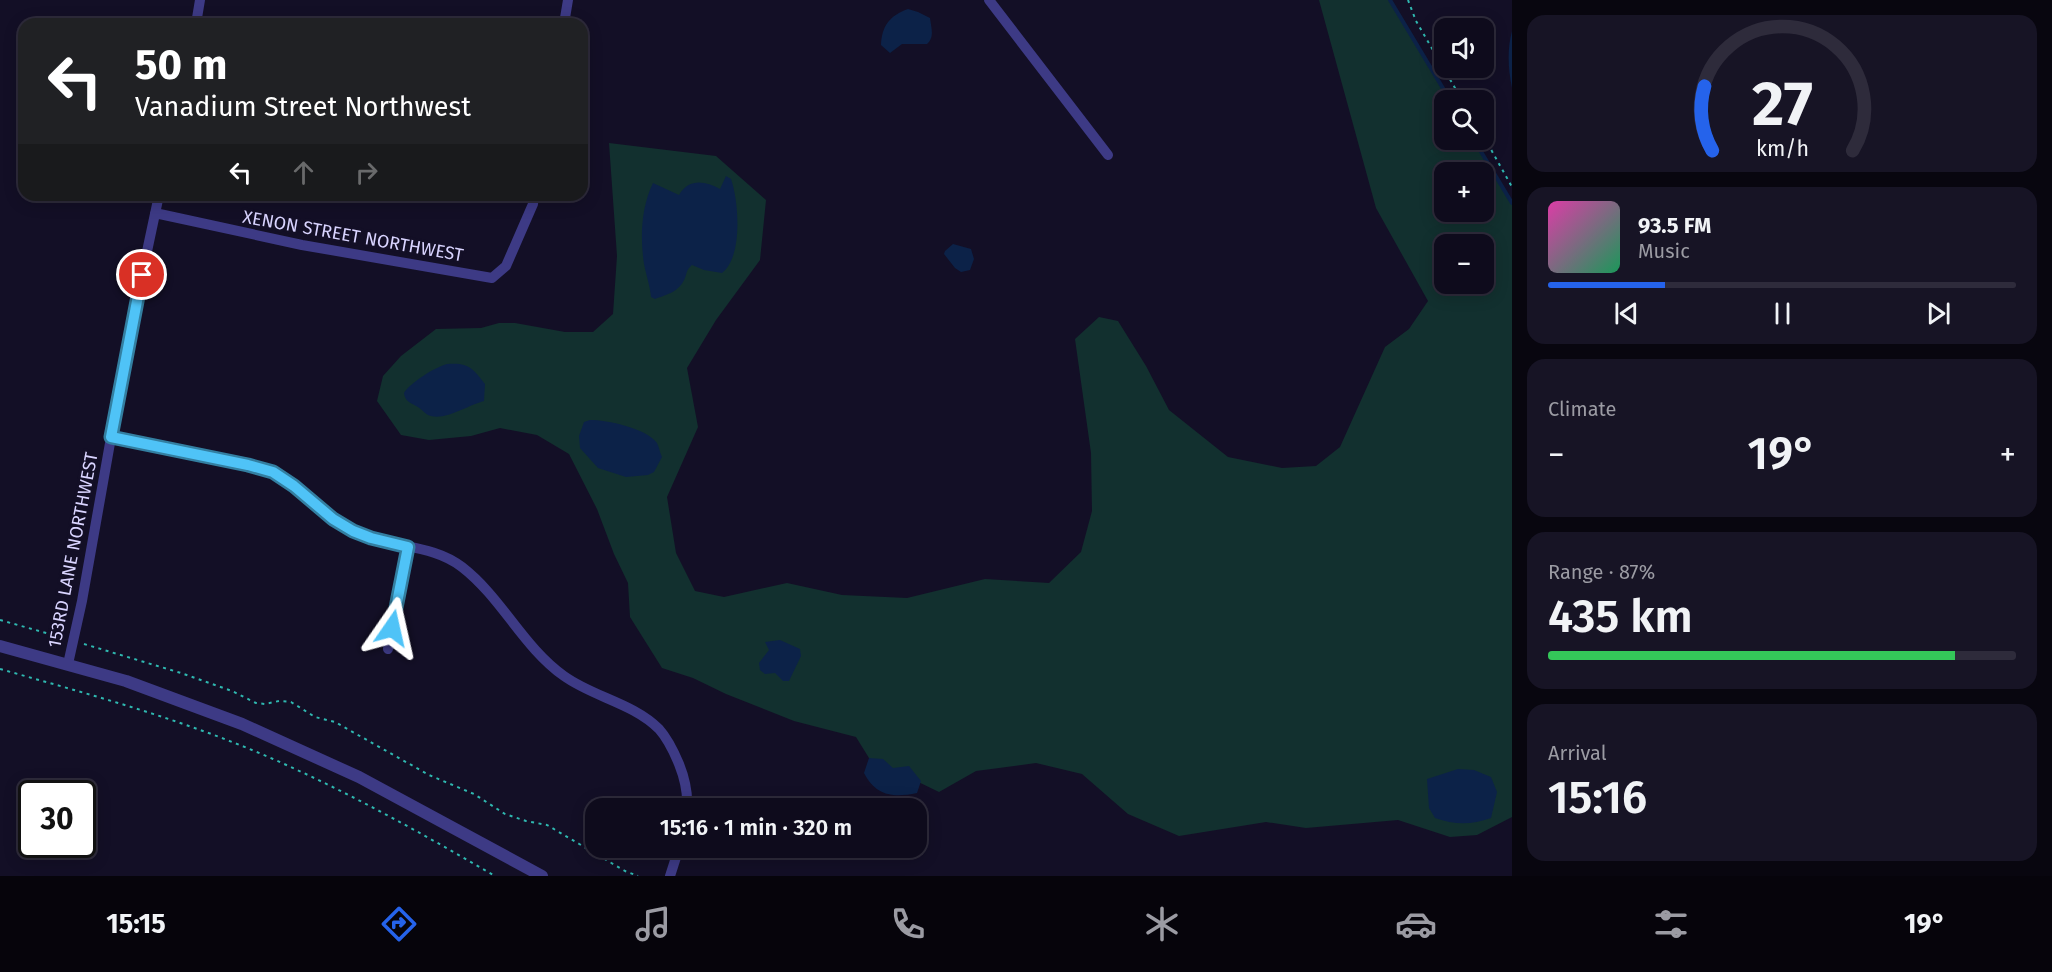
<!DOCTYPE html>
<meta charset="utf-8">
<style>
:root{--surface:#0e0b1c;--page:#171425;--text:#f1f3f6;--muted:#9b9ba3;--line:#2e2b3b;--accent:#2563eb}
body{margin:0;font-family:"Fira Sans",sans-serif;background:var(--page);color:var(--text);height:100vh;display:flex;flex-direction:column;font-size:22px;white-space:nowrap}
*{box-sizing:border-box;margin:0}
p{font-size:20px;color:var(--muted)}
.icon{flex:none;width:33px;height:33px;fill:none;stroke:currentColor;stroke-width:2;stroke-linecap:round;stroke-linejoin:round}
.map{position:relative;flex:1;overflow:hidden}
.sheet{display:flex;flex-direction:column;gap:15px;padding:15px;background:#08060f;width:540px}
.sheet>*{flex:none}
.guide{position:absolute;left:18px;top:18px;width:570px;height:183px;border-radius:18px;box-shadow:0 3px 15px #0003,0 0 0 2px var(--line);background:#202124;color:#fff;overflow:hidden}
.buttons{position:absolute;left:1434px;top:18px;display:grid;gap:12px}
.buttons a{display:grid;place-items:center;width:60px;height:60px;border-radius:12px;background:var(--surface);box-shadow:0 3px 15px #0003,0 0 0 2px var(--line);font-size:30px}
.speed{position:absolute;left:18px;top:780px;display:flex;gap:12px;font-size:30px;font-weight:700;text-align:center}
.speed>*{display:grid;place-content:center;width:78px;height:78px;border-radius:50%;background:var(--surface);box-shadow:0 3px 15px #0003,0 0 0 2px var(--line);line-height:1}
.speed .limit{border:3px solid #111;border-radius:9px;background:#fff;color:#111}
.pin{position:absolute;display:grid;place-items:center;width:51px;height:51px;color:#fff;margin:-26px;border:3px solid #fff;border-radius:50%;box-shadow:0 2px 6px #0007}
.me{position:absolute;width:66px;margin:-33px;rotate:11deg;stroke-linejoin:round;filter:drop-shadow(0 0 4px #0008)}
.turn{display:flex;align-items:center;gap:21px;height:126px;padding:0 18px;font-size:27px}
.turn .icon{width:78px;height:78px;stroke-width:2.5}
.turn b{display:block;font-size:42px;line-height:51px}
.lanes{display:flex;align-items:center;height:57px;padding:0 18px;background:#0003;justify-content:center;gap:30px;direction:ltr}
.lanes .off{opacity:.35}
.big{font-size:45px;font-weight:600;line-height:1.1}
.sheet .tile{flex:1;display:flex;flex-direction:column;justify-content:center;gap:9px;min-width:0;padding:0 21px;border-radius:18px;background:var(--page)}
.sheet .dial{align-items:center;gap:0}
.dial svg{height:156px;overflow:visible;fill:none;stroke:var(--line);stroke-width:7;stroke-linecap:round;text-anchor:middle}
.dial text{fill:var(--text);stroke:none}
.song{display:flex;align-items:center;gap:18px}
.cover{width:72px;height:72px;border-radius:9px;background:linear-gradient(135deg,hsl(320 70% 55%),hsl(150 70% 35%))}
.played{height:6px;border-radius:3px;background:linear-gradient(90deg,var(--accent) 25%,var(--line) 25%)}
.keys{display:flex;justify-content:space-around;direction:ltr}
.heat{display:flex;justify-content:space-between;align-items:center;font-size:33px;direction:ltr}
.charge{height:9px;border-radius:4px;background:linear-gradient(90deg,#34c759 87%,var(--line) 0)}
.trip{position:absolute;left:585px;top:798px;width:342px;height:60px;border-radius:18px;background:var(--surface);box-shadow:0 3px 15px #0003,0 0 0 2px var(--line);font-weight:600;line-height:60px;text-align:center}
.tab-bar{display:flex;height:96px;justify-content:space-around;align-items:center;background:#06040b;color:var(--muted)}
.tab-bar .icon{width:42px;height:42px}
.tab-bar .current{color:var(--accent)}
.tab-bar b{font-size:27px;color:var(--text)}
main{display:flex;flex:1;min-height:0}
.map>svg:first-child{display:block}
.green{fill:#12302f;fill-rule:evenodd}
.water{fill:#0c2248}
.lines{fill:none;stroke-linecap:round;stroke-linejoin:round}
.stream{stroke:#0c2248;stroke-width:4}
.path{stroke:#2fb8b0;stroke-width:2;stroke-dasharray:3 4.5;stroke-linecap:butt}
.minor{stroke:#3d3a85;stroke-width:10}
.tertiary{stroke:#3d3a85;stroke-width:12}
.route-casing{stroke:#337fa1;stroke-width:15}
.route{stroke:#4fc3f7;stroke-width:10}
.labels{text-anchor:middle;stroke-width:6;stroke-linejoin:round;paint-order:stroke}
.street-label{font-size:18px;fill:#d9d4ff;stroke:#130f26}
</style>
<main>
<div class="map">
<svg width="1512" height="876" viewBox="0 0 1512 876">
<rect width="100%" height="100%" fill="#130f26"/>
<path class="green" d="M 1319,0 L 1390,0 L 1450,100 L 1444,100 L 1444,140 L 1474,140 L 1512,203 L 1512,817 L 1477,835 L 1450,837 L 1398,820 L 1306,828 L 1266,822 L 1179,836 L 1128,814 L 1082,774 L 1036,763 L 976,771 L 939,792 L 869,758 L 856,737 L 794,721 L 726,694 L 693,678 L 662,668 L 630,617 L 628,583 L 614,554 L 597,509 L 569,454 L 537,435 L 500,428 L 471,436 L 429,440 L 401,435 L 377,401 L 383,376 L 401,356 L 436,329 L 481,328 L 499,323 L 515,323 L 565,332 L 593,332 L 613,314 L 617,256 L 609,143 L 716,156 L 766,200 L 760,260 L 716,320 L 687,368 L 698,427 L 667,497 L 676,553 L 695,591 L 724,597 L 787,583 L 842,595 L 907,598 L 985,579 L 1049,583 L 1081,552 L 1092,511 L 1091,453 L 1075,339 L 1099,317 L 1118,321 L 1146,366 L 1169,410 L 1228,457 L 1282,468 L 1316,466 L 1340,447 L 1385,347 L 1409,329 L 1428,301 L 1376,208 ZM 1444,172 L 1484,172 L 1484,212 L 1444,212 ZM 1444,244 L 1484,244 L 1484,284 L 1444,284 Z"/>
<path class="water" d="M 908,9 L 918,12 L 930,18 C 931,27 935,37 927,44 L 902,44 L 890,53 L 881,45 C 882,26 889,16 908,9 Z
M 1512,31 L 1512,88 C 1508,68 1507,50 1512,31 Z
M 726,176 L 731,179 C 739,202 743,257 722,273 L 704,270 L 692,265 C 687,269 687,272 685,278 C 679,292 668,294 655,299 L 651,297 C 650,285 646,275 644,264 C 640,237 641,208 653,183 L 679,195 C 689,178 705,181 720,189 Z
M 953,244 L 971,249 L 974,259 L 970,270 L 961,272 L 955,268 L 944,254 L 945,251 Z
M 447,364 C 468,362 473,368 485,384 L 484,401 C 468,405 444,422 428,415 C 424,413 421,408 416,406 C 409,402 405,401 404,393 C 410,383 435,367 447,364 Z
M 590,420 C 607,420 646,428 657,443 C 659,447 660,453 662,457 L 654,472 L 648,475 L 626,477 L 598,468 L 580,448 L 579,436 L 584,422 Z
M 780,640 L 800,649 L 801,656 L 789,681 L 783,681 L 775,673 L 765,674 L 760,670 L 759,663 L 769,650 L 765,642 Z
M 869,758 L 883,759 L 893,768 L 909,766 L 921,781 L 917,793 C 893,798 876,796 864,773 Z
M 1458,769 L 1474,770 L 1491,777 L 1497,792 L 1491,818 C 1471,825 1455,825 1435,818 L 1429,808 L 1427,779 Z"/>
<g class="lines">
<path class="stream" d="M 1390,0 L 1450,100
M 1474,140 L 1512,203"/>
<path class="path" d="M 1408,0 L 1416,21 L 1462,100
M 1484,137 L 1512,187
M 0,620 L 64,638
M 84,644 L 181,673 L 232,691 L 256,703 L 265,704 L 279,701 L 291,702 L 315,717 L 335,722 L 429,775 L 474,794 L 505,814 L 526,821 L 547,825 L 625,871 L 638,876
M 0,669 C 92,695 185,720 273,759 C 350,793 423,834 495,876"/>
<path class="minor" d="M 989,0 L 1108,155
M 196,24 L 200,0
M 564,24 L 568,0
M 155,213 L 302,245 L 492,278 L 506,266 L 533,204 L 534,195
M 111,437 C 147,444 182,451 218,459 C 236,462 258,464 275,473 C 307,491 329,521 364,535 C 396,548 434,545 462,567 C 502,598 523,647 564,676 C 593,697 633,703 659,729 C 668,739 674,752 679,764 C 685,779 688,793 687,808
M 388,649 L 408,547
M 68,664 L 82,601 L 129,336 L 159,195
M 670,876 L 679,848"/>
<path class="tertiary" d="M 0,646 L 126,681 L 242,724 L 359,777 L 542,876"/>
</g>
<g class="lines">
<g class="route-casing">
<path id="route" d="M 142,275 L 111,437 L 248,465 L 273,472 L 294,486 L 333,519 L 353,531 L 371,538 L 408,547 L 392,628"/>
</g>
<use href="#route" class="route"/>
</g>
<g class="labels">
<g class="street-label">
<text transform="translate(353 236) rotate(10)" y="6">XENON STREET NORTHWEST</text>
<text transform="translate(73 550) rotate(-79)" y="6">153RD LANE NORTHWEST</text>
</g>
</g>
</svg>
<div class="buttons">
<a><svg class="icon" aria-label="sound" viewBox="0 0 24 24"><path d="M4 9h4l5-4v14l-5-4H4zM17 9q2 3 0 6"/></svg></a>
<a><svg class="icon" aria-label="search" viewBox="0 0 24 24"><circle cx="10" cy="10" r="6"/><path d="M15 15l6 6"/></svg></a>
<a>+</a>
<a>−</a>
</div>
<div class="speed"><div class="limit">30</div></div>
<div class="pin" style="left:142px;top:275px;background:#d93025"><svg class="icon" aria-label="arrive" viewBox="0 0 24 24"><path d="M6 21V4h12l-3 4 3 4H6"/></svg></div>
<svg class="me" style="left:392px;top:628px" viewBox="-20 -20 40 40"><path d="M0-17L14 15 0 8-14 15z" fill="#4fc3f7" stroke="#fff" stroke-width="4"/></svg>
<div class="trip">15:16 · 1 min · 320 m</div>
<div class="guide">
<div class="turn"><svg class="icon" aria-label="left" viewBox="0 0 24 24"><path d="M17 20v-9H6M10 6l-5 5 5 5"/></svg><div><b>50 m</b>Vanadium Street Northwest</div></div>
<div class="lanes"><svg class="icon" aria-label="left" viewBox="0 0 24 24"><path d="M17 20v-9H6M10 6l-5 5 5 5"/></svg><svg class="icon off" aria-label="ahead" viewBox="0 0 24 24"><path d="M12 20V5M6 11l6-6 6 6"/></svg><svg class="icon off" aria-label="right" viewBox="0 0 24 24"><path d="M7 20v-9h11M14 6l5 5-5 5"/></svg></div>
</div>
</div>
<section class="sheet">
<div class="tile dial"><svg viewBox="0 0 100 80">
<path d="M14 69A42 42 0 1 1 86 69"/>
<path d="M14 69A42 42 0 0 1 10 36" stroke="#2563eb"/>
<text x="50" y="56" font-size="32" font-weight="700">27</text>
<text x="50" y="72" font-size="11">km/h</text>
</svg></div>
<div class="tile">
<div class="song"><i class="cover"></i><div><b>93.5 FM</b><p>Music</p></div></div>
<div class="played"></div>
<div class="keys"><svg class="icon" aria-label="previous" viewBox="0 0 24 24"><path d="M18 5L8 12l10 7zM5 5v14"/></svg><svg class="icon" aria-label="pause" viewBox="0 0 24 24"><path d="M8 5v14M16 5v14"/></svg><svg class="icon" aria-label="next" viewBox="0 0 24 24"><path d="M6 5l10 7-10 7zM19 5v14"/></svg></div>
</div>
<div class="tile"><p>Climate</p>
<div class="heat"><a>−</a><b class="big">19°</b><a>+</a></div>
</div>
<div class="tile"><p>Range · 87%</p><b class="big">435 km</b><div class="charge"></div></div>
<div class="tile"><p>Arrival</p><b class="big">15:16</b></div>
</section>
</main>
<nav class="tab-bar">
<b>15:15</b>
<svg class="icon current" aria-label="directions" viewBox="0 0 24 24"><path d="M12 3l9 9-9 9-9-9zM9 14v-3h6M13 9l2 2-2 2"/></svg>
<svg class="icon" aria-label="music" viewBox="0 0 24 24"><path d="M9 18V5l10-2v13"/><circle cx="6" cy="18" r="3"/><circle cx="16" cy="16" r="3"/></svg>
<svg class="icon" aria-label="phone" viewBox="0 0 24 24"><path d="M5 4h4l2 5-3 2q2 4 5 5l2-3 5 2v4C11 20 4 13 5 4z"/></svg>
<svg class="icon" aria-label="climate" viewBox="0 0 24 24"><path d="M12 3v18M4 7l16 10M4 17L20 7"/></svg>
<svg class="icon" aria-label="car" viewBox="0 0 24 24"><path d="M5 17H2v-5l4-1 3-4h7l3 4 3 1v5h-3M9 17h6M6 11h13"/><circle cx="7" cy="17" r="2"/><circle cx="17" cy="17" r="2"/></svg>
<svg class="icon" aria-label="filters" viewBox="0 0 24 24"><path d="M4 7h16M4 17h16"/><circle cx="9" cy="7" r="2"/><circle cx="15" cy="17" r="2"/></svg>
<b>19°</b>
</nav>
